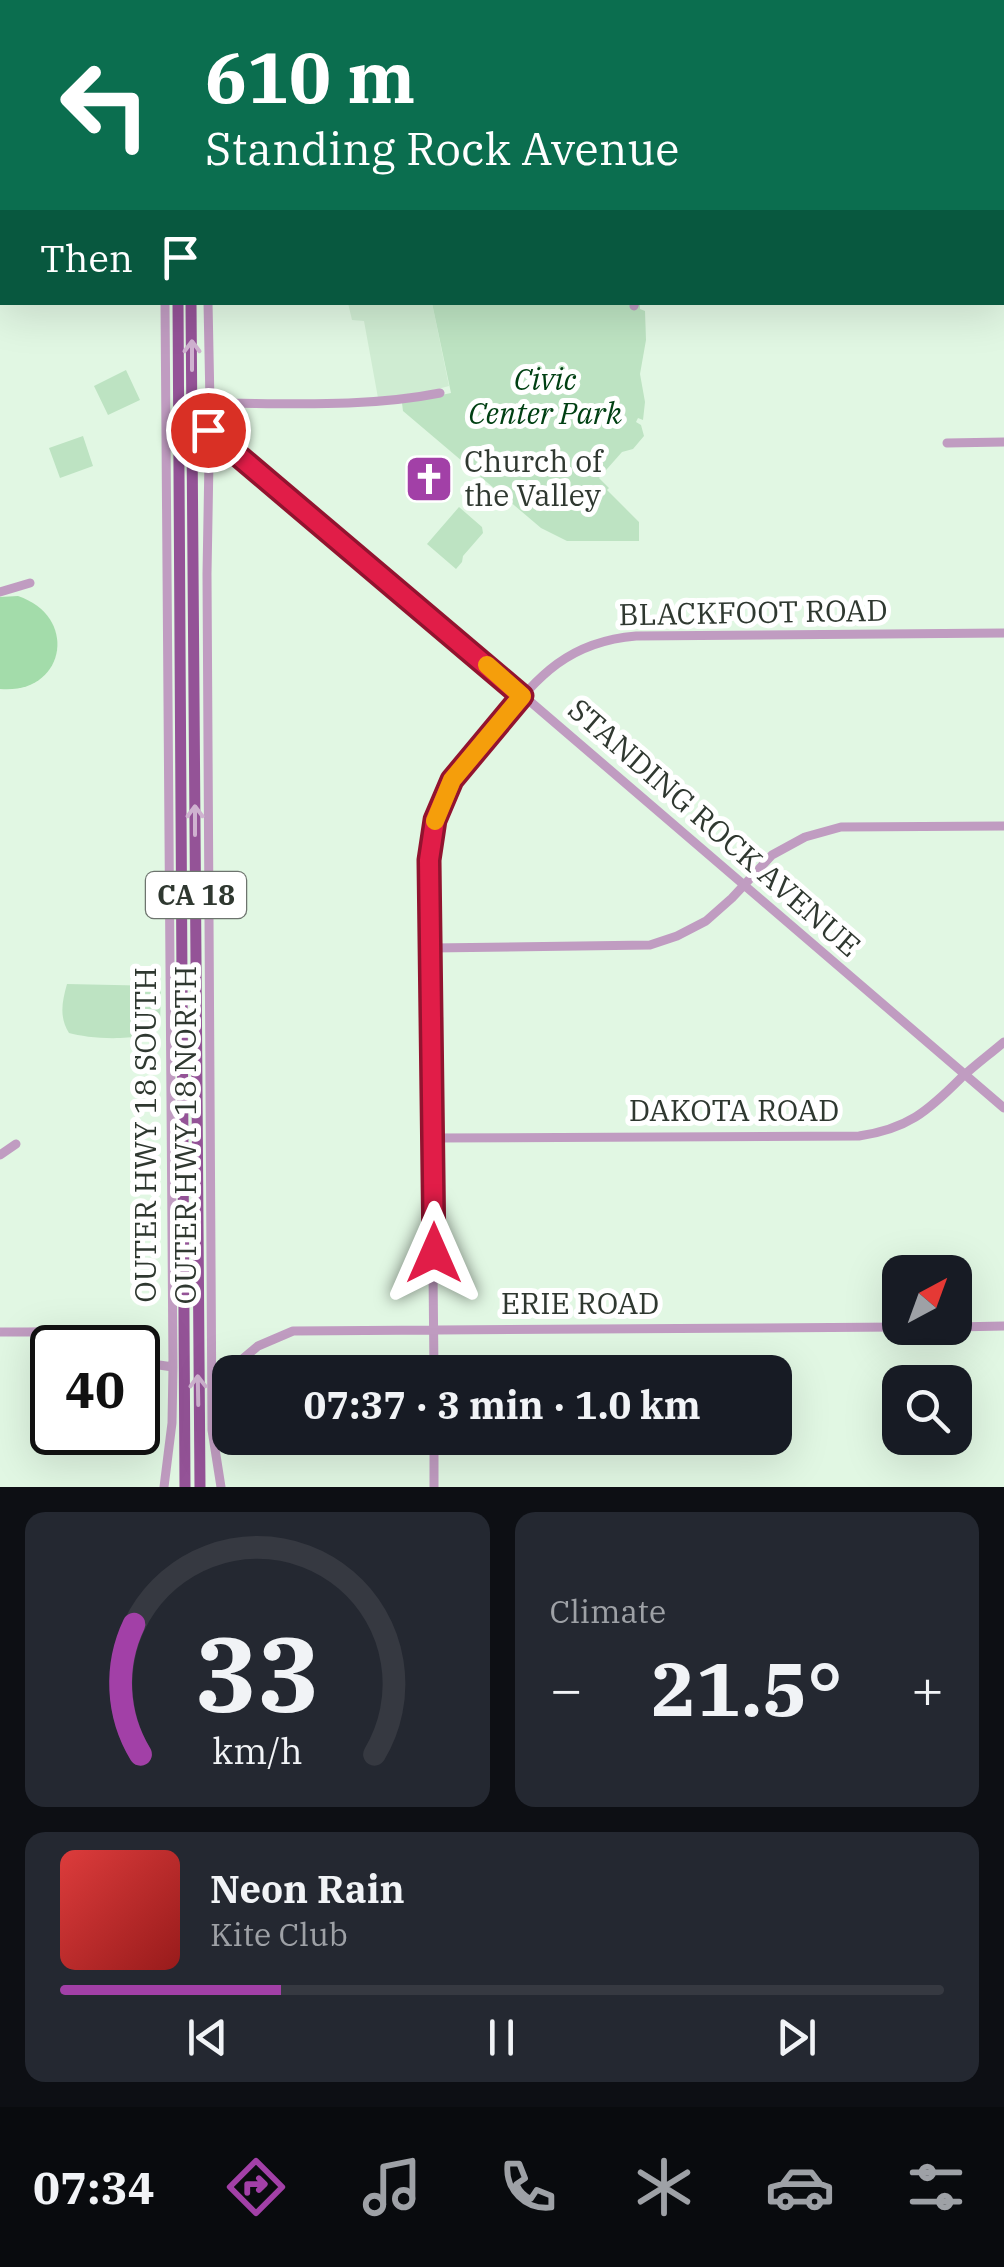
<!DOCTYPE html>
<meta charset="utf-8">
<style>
:root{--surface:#171b24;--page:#242831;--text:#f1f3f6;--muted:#9ea1a6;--line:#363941;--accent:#a240a7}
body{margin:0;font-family:"IBM Plex Serif",serif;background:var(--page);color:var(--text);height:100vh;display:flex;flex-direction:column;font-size:38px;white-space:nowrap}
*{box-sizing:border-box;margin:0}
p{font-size:32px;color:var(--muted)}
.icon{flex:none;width:55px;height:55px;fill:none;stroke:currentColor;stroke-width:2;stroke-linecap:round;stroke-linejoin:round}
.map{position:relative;height:1487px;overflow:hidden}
.panel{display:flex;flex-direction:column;gap:25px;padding:25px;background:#0d0f14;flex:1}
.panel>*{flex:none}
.hud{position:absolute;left:0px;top:0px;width:1005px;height:305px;box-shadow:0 10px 40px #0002;background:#0b6e4f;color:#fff;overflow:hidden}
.needle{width:65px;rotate:41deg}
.buttons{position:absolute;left:882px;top:1255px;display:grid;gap:20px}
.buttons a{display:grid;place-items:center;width:90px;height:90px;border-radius:20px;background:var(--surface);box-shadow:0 10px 40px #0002;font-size:50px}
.speed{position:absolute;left:30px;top:1325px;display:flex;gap:20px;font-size:50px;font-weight:700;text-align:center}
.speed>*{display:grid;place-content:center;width:130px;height:130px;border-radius:50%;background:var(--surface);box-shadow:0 10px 40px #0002;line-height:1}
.speed .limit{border:5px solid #111;border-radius:15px;background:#fff;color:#111}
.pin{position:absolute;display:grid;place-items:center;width:85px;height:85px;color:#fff;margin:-42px;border:5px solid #fff;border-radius:50%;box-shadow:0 2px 10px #0007}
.me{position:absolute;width:110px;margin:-55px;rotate:0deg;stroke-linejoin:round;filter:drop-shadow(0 0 8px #0008)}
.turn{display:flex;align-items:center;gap:35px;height:210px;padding:0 40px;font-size:45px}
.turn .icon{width:130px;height:130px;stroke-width:2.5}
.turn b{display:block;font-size:70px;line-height:85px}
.then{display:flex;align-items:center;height:95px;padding:0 40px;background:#0003;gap:20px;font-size:38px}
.big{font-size:75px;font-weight:700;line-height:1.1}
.panel .widget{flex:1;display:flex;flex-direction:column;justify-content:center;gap:15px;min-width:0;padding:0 35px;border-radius:20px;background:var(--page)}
.panel .dial{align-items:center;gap:0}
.dial svg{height:260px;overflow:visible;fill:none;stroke:var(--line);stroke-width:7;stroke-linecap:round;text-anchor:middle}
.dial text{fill:var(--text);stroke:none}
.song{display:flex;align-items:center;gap:30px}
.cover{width:120px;height:120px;border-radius:15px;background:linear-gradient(135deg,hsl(0 70% 55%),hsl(0 70% 35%))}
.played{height:10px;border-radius:5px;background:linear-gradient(90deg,var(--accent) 25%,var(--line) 25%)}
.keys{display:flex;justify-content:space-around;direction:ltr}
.heat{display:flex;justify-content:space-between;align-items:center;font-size:55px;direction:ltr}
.panel .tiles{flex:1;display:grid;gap:25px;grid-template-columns:1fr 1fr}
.widget:last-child{grid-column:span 2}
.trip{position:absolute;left:212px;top:1355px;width:580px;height:100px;border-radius:20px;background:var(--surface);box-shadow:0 10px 40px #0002;font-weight:700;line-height:100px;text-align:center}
.dock{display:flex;height:160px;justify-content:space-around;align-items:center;background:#090b0e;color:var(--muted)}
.dock .icon{width:70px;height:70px}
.dock .on{color:var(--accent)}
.dock b{font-size:45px;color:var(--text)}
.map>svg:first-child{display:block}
.built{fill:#cfecd2}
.green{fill:#bde3c2}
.water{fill:#a3dcaa}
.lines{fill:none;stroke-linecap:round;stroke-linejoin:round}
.minor{stroke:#c09cc1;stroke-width:9}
.major{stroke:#945397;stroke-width:11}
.oneway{stroke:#cfb2d0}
.route-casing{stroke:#92132f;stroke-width:25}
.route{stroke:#e11d48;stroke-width:18}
.slow{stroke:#f59e0b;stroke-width:18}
.labels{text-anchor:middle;stroke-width:10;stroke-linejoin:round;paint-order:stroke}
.shield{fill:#fff;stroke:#6d746e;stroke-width:2.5}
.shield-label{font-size:28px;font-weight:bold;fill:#2f3830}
.park-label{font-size:30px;font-style:italic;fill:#004013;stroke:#fff}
.poi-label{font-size:30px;fill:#2f3830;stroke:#fff;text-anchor:start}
.street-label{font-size:30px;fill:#2f3830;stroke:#fff}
</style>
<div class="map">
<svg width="1004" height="1487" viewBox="0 0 1004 1487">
<rect width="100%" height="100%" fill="#e1f7e3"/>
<path class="built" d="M 155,0 L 835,0 L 836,2 L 156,2 Z
M 348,303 L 432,303 L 449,386 L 430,391 L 378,398 L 364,321 L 352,320 Z"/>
<path class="green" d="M 432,303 L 640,303 L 640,309 L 645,311 L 646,340 L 640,374 L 645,402 L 643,420 L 638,418 L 636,422 L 641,425 L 644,436 L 633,449 L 622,452 L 599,478 L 609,488 L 607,490 L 639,522 L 639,541 L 567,541 L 541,528 L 403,411 L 402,403 L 451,393 Z
M 126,370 L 140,400 L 108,415 L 94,386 Z
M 83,436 L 93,466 L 60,478 L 49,448 Z
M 459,507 L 482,527 L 483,533 L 463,556 L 462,562 L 456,569 L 427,544 Z
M 67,984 L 161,986 L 160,1026 C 145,1043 90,1039 69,1033 C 59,1017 62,1002 67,984 Z"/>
<path class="water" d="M 18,596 C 80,617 65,695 0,689 L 0,597 Z"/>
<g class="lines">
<path class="minor" d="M 990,0 L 993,2
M 1002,11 L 1004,12
M 0,219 L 2,215
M 208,302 L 210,403 L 207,574 L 212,1430 L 221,1487
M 634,306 L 635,302
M 210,403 C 286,403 365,408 440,393
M 208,429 L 483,661 L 1004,1108
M 947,443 L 1004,442
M 0,592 L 30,583
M 432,948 L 650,945 L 677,936 L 706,921 L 732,898 L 772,855 L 805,837 L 841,827 L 1004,826
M 433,1138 L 859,1136 C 907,1129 927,1112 961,1078 C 975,1065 990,1054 1004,1042
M 0,1155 L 16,1144
M 955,1327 L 1004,1326
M 0,1332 C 42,1333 87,1326 125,1348
M 138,1355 L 152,1364 L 173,1367
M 434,1372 L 429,860 C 433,833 437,803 453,779 C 463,762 480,747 493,731 C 536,680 564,642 636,636 L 1004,633
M 212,1375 L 233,1367 L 258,1346 L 293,1331 L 900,1327
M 164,1487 L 172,1423 L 173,1367 L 165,302
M 434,1487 L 434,1438"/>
<path class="major" d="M 128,0 L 129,2
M 146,0 L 147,2
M 588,0 L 588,2
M 601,0 L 602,2
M 1002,249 L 1004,249
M 1002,260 L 1004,260
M 178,302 L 185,1487
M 191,302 L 200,1487"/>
</g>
<defs><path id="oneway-shaft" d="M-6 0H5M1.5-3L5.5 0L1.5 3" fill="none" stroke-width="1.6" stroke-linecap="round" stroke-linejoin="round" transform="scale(2.5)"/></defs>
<g class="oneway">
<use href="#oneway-shaft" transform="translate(192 355) rotate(-90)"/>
<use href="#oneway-shaft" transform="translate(195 820) rotate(-90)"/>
<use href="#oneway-shaft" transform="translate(198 1390) rotate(-91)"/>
</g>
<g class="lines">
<g class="route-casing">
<path id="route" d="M 208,430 L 522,696 L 452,780 L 435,820 L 429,860 L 434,1253"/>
</g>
<use href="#route" class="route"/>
<path class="slow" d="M 435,821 L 452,780 L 522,696 L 487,665"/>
</g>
<defs>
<g id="church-square" transform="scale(2.5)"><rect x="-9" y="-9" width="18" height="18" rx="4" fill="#a240a7" stroke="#fff"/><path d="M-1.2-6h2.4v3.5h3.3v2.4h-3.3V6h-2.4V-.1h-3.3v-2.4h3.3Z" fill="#fff"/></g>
</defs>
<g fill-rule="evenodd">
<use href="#church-square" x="429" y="479"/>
</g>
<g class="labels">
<rect class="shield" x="146" y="872" width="100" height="46" rx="8"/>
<g class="shield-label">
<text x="196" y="905">CA 18</text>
</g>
<g class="park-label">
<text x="545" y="390">Civic<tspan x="545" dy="34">Center Park</tspan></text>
</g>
<g class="poi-label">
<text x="464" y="472">Church of<tspan x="464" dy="34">the Valley</tspan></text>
</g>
<g class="street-label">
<text transform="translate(753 613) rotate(-1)" y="10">BLACKFOOT ROAD</text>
<text transform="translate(714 828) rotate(41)" y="10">STANDING ROCK AVENUE</text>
<text x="734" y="1121">DAKOTA ROAD</text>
<text transform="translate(146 1135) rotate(-90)" y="10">OUTER HWY 18 SOUTH</text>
<text transform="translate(186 1135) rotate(-90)" y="10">OUTER HWY 18 NORTH</text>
<text x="580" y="1314">ERIE ROAD</text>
</g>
</g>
</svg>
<div class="buttons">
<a><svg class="needle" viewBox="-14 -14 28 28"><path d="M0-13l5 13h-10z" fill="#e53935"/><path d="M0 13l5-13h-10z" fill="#9ea1a6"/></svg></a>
<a><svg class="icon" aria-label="search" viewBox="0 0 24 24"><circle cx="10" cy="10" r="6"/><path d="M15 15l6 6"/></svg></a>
</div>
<div class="speed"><div class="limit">40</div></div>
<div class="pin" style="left:208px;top:430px;background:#d93025"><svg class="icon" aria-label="arrive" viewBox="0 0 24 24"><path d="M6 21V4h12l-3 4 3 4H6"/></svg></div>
<svg class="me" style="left:434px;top:1253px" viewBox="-20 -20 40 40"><path d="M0-17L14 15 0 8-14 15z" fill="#e11d48" stroke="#fff" stroke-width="4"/></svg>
<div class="trip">07:37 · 3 min · 1.0 km</div>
<div class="hud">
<div class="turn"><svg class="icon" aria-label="left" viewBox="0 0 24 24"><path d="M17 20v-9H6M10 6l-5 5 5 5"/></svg><div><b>610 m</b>Standing Rock Avenue</div></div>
<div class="then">Then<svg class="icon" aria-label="arrive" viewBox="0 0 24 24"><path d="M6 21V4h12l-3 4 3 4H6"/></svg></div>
</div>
</div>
<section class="panel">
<div class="tiles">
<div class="widget dial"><svg viewBox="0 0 100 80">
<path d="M14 69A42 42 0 1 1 86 69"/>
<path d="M14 69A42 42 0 0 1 12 29" stroke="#a240a7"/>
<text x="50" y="56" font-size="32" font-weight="700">33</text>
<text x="50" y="72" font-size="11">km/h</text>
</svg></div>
<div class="widget"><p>Climate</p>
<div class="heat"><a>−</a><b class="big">21.5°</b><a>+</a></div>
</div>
<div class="widget">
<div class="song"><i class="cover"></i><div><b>Neon Rain</b><p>Kite Club</p></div></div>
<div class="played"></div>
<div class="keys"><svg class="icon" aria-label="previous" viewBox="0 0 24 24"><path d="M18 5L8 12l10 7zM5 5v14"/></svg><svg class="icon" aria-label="pause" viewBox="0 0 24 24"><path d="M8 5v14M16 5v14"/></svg><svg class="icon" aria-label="next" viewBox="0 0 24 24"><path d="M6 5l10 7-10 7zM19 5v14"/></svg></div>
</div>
</div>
</section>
<nav class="dock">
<b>07:34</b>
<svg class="icon on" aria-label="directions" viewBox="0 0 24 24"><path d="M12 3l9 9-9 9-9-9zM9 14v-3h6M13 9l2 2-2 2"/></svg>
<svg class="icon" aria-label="music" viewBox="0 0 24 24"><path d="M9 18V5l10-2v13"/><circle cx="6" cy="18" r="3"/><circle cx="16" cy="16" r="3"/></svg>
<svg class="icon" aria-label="phone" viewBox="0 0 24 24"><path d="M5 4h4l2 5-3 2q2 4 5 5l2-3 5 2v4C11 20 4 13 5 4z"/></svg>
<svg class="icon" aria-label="climate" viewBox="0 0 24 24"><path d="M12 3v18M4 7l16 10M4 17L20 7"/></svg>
<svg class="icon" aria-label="car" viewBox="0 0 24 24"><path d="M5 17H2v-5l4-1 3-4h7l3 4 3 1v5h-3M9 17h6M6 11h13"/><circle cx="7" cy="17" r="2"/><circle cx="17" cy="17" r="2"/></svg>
<svg class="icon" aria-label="filters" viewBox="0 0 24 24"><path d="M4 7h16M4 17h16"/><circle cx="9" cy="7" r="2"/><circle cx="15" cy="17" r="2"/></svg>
</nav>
